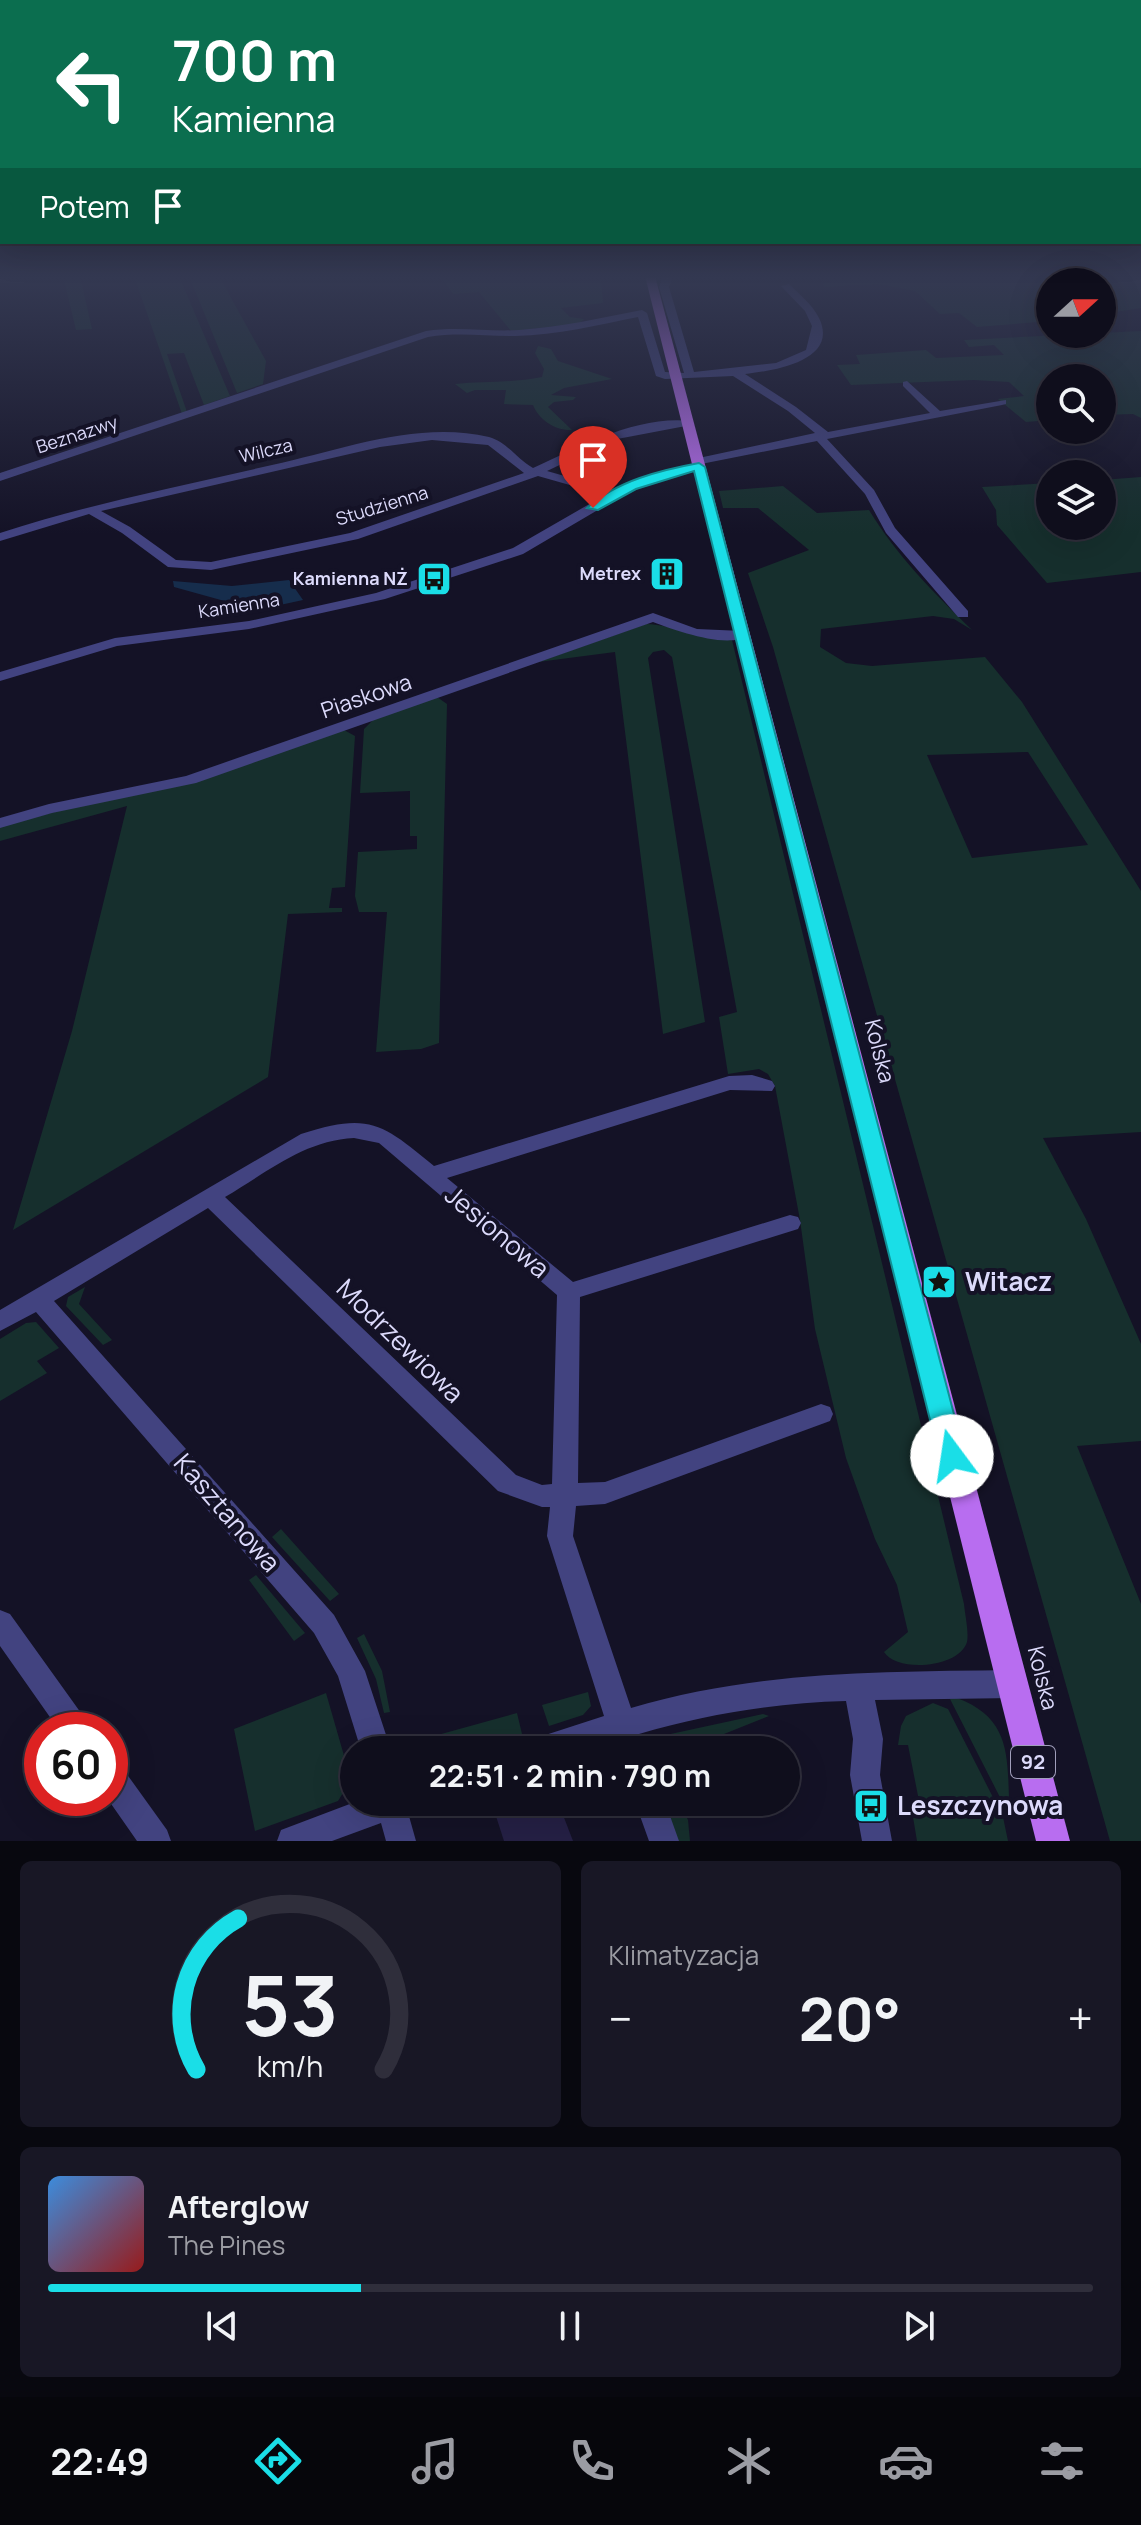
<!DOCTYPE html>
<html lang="pl">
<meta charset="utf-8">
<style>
:root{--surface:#0f0e1c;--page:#181725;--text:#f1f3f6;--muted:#9b9ca3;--line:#2f2e3b;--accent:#1adee7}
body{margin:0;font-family:Manrope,sans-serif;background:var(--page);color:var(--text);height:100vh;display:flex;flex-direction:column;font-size:30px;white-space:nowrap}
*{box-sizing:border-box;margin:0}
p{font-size:26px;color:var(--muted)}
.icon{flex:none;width:44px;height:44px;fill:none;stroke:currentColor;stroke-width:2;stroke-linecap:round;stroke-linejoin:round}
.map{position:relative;height:1841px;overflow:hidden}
.sheet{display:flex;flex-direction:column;gap:20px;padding:20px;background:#08080f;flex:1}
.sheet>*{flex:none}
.banner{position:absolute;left:0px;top:0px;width:1142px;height:244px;box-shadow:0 8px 32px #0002,0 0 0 2px var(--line);background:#0b6e4f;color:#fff;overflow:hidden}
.needle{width:52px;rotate:69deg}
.buttons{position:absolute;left:1036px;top:268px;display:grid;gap:16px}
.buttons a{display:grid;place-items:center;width:80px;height:80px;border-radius:50%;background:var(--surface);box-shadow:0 8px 32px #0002,0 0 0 2px var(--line);font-size:40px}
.speed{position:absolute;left:24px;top:1712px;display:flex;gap:16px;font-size:40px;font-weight:700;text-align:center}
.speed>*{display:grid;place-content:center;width:104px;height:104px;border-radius:50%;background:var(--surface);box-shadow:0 8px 32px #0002,0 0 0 2px var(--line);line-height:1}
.speed .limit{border:12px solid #d22;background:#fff;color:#111}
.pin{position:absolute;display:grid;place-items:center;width:68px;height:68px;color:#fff;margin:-82px -34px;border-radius:50% 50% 50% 0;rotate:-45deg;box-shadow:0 0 8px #0007}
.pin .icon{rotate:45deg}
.me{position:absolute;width:88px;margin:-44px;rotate:346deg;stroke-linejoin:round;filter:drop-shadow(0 0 6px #0008)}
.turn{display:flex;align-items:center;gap:28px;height:168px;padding:0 40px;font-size:36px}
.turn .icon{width:104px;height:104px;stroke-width:2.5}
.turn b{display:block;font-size:56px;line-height:68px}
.then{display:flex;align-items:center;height:76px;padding:0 40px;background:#0003;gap:16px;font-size:30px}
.big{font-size:60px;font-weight:700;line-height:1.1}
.sheet .tile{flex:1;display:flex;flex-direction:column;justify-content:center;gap:12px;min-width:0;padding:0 28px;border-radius:12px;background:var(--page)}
.sheet .dial{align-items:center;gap:0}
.dial svg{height:208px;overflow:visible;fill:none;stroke:var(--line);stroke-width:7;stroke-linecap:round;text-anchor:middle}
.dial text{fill:var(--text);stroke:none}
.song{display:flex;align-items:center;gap:24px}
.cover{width:96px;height:96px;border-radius:12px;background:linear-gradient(135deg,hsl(210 70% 55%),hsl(0 70% 35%))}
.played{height:8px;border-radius:4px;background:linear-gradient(90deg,var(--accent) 30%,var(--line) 30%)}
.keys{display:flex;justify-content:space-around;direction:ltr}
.heat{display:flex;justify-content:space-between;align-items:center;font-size:44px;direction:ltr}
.sheet .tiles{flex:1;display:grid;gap:20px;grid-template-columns:1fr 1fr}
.tile:last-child{grid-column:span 2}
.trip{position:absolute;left:340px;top:1736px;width:460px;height:80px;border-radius:40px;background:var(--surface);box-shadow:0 8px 32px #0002,0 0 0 2px var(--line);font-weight:700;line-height:80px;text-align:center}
.menu{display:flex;height:128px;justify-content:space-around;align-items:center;background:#06060b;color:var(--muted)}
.menu .icon{width:56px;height:56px}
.menu .selected{color:var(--accent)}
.menu b{font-size:36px;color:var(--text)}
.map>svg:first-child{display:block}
.green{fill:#162f2d;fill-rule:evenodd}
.water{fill:#162d4c}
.building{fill:#252045}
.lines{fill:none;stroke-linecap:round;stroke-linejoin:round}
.street{fill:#424380;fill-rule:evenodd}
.primary{fill:#b86df0;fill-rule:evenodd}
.route{fill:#1adee7;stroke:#119096;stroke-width:2}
.labels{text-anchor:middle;stroke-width:8;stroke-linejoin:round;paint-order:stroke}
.far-street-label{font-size:18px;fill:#dcdafb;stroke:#141226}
.far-poi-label{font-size:18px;font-weight:bold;fill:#dcdafb;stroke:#141226;text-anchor:end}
.shield{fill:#141226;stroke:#a09ebb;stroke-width:2}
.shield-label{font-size:20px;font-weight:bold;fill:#dcdafb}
.street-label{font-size:22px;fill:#dcdafb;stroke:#141226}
.near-street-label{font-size:26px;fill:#dcdafb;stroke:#141226}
.near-poi-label{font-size:26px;font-weight:bold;fill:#dcdafb;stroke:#141226;text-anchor:start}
</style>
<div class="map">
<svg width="1141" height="1841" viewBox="0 0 1141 1841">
<rect width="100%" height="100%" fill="#141226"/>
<path class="green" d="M 63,276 L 80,276 L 92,329 L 76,330 Z
M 134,276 L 179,276 L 230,396 L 204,405 L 184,353 L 167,354 L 187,412 L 182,414 Z
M 189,276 L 219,276 L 266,361 L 263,384 L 237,393 Z
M 440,276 L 558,276 L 559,282 L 601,280 L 603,303 L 561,308 L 570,317 L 584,319 L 579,324 L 511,331 L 479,292 L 453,294 Z
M 823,276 L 1141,276 L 1141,308 L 1102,314 L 1102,282 L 1050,282 L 1050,321 L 977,327 L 959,313 L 940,314 L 915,291 L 878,284 L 825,287 L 823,284 L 830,282 Z
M 1141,331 L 1141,418 L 1133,414 L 1102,415 L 1102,378 L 1050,378 L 1050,420 L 1026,422 L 998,399 L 1024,396 L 1009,382 L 974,380 L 851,385 L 837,365 L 860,364 L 856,355 L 926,350 L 936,358 L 1004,355 L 994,345 L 969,347 L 964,340 Z
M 538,346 L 551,349 L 558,361 L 612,379 L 564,388 L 551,395 L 576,397 L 573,400 L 554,402 L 548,407 L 572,430 C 556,431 539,420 533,405 L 504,404 L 506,390 L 475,390 L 467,393 L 455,384 C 485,381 513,383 542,377 L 544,369 L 535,353 Z
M 1141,477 L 1141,572 L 1047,583 L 997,525 L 996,510 L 982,487 L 1050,483 L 1050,526 L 1102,526 L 1102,480 Z
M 783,486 L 817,513 L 869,510 C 897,556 934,593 972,630 L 954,619 L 933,616 L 821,629 L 820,647 L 846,663 L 872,666 L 985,657 L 1022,702 L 1141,891 L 1141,1132 L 1043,1138 L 1086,1219 L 1141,1344 L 1141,1441 L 1077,1446 L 1141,1604 L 1141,1841 L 1110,1841 L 773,647 L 748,573 L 809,550 L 758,508 L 723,508 L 719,491 ZM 1028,752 L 1088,845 L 972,858 L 927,755 Z
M 646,624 C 675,625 700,638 732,640 L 964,1604 C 965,1615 969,1632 967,1642 C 959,1668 897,1673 884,1652 L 908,1632 L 897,1585 L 875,1539 L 846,1458 L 815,1329 L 800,1220 L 775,1086 L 768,1074 L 759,1069 L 728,1074 L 719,1017 L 737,1012 L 672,657 L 664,650 L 653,652 L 648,658 L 705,1022 L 663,1034 L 615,652 L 538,662 Z
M 437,697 L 447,704 L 439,1043 L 421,1049 L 376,1052 L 387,912 L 359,912 L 355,896 L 358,852 L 417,849 L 417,836 L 410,836 L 410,791 L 360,793 L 364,729 L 373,720 Z
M 344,730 L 355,736 L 345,887 L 332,888 L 329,908 L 342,908 L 342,912 L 288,914 L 268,1077 L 13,1230 L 72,1031 L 127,806 L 0,841 L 0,826 L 98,801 L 166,788 Z
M 85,1287 L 79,1304 L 112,1340 L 103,1345 L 66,1306 L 68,1297 Z
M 36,1322 L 59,1348 L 37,1361 L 47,1373 L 0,1401 L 0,1339 L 26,1323 Z
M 281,1529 L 339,1594 L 330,1601 L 272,1537 Z
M 256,1575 L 305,1633 L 294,1641 L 249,1580 Z
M 364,1634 L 382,1671 L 390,1712 L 384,1713 L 376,1679 L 357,1638 Z
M 588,1692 L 591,1706 L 583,1715 L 549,1726 L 542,1705 Z
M 326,1693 L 351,1780 L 338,1801 L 255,1831 L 234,1729 Z
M 957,1698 C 1016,1720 1006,1764 1010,1817 L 950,1699 Z
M 933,1703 L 948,1709 L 1003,1817 L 1008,1841 L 917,1841 L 913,1817 L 922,1816 L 908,1745 L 898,1745 L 901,1726 L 906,1716 Z
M 517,1713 L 522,1734 L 474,1750 L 398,1750 L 398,1746 Z
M 763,1714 L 769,1716 L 684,1750 L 658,1750 L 666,1735 Z
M 664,1802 L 679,1802 L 688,1820 L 690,1841 L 677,1841 Z"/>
<path class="water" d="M 289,580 L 303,600 L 257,610 L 174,587 L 173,581 L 232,586 Z"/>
<path class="building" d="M 521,1802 L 558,1802 L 573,1841 L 504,1841 L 495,1813 Z"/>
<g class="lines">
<path class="street" d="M 663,276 L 673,276 L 669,287 L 694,372 L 776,363 L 806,350 L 812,326 L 805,311 L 781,286 L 789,284 C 800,295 812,304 819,318 C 840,361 772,371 745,374 L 796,407 L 828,432 L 930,413 L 903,386 L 903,382 L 907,381 L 940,411 L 1006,400 L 1006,404 L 1002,405 L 827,439 L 874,490 L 895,528 L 968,611 L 968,617 L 958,617 L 886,533 L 865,494 L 817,441 L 701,464 L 705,467 L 703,470 L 675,475 L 625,494 L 523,554 L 385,599 L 249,629 L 117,646 L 0,681 L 0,672 L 115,638 L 249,621 L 376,593 L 513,548 L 605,495 L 538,476 L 358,539 L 211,570 L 168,567 L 122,533 L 89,514 L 0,541 L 0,533 C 89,504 181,486 272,465 C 341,450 418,420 489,437 C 507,442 517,459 533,468 C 581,446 637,415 691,421 L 691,425 L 612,440 L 547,471 L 614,490 L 668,469 L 696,464 L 692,461 L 694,459 L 815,433 L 788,411 L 733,376 L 665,379 L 656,376 L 638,317 C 598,325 557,335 515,336 C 485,336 457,332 428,337 L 0,481 L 0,473 L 426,331 C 458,326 488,332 519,330 C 561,327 601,318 642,310 L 647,313 L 665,372 L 684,373 L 659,287 ZM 432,440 L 488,445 L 524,473 L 350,533 L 211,562 L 176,560 L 130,527 L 101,511 L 380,447 Z
M 653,613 L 697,629 L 742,631 L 749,635 C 728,650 675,630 653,622 L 196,783 L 52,813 L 0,828 L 0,818 L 49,804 L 186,776 Z
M 752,1075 L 772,1081 L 775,1086 L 772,1091 L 730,1090 L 447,1178 L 573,1282 L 790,1215 L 798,1217 L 801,1223 L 798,1229 L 580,1297 L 578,1483 L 605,1482 L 821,1404 L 830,1407 L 833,1414 L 830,1421 L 605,1504 L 576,1506 L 573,1536 L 631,1708 C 759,1670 882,1672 1014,1670 L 1024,1674 L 1028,1684 L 1024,1694 L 1014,1698 L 875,1700 L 883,1739 L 880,1775 L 892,1841 L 862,1841 L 850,1775 L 853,1739 L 846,1701 C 775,1703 707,1714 639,1734 L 645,1750 L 615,1750 L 613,1742 L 588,1750 L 525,1750 L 530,1740 L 604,1716 L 547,1536 L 550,1507 L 542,1507 L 498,1491 L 208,1208 L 54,1301 L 334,1615 L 365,1671 L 391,1750 L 361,1750 L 338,1676 L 314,1633 L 36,1312 L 0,1331 L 0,1310 L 301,1134 C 369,1112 382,1123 434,1166 L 729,1076 ZM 354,1138 L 379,1143 L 557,1295 L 552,1484 L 542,1485 L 516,1475 L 225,1197 C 266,1173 305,1140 354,1138 Z
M 0,1610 L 10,1614 L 86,1720 L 91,1730 L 59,1730 L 0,1646 Z
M 110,1762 L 121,1766 L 167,1830 L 171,1841 L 137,1841 L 107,1798 L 110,1798 Z
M 355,1802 L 410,1802 L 407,1809 L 416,1841 L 386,1841 L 381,1823 L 332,1841 L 277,1841 L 281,1830 Z
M 635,1802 L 665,1802 L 679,1841 L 649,1841 Z"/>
<path class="primary" d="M 645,276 L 655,276 L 1070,1841 L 1036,1841 Z"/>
</g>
<linearGradient id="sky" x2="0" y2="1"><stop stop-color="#0b0a15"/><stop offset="0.52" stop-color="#343952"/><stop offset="1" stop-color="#343952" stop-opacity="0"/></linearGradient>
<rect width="1141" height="534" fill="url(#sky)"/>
<path class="route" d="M 699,463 L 705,467 L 965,1456 L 961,1463 L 952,1467 L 943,1463 L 939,1456 L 694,471 L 636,489 L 598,510 L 587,508 C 616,481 661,470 699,463 Z"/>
<defs>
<g id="building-square" transform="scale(1.8)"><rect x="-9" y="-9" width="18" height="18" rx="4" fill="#1adee7" stroke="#141226"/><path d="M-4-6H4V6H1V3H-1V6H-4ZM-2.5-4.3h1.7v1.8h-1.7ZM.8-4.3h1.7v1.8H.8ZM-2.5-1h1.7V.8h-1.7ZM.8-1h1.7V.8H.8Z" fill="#111"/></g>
<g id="bus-square" transform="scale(1.8)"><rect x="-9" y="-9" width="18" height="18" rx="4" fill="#1adee7" stroke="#141226"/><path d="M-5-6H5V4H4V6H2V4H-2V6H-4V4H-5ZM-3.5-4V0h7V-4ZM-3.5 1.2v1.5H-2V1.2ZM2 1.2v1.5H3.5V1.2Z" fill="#111"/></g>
<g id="sight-square" transform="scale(1.8)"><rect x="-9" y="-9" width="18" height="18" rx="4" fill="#1adee7" stroke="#141226"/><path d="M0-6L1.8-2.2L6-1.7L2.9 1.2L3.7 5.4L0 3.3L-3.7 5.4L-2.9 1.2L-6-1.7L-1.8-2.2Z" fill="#111"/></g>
</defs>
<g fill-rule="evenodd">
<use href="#building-square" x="667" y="574"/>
<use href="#bus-square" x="434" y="579"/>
<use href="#sight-square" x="939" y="1282"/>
<use href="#bus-square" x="871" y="1806"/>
</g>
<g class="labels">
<g class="far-street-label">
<text transform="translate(77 435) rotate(-18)" y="6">Beznazwy</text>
<text transform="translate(266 451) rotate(-13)" y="6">Wilcza</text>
<text transform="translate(382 506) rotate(-17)" y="6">Studzienna</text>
<text transform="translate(239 606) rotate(-9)" y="6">Kamienna</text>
</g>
<g class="far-poi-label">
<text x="641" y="580">Metrex</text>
<text x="408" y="585">Kamienna NŻ</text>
</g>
<rect class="shield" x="1011" y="1746" width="44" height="32" rx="6"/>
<g class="shield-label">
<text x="1033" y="1769">92</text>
</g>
<g class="street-label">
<text transform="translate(366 696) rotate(-19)" y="8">Piaskowa</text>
<text transform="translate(880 1051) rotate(76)" y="8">Kolska</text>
<text transform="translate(1043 1678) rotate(76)" y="8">Kolska</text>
</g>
<g class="near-street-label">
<text transform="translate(497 1232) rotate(40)" y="9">Jesionowa</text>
<text transform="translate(400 1341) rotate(44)" y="9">Modrzewiowa</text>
<text transform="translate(227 1513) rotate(49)" y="9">Kasztanowa</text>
</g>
<g class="near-poi-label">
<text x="965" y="1291">Witacz</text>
<text x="897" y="1815">Leszczynowa</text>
</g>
</g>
</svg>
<div class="buttons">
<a><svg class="needle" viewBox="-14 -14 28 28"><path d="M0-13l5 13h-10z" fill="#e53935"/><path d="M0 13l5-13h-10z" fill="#9b9ca3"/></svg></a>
<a><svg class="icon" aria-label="search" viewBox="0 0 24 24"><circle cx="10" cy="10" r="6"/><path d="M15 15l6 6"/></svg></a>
<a><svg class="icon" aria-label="layers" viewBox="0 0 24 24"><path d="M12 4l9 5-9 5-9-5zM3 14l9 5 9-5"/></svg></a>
</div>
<div class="speed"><div class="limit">60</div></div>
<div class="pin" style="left:593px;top:508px;background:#d93025"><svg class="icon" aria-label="arrive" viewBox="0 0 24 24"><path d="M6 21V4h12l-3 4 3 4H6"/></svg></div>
<svg class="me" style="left:952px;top:1456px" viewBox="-20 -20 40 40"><circle r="19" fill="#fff"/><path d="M0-13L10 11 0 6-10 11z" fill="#1adee7"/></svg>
<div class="trip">22:51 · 2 min · 790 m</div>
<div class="banner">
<div class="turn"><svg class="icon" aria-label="left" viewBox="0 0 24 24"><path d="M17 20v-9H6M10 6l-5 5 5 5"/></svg><div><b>700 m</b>Kamienna</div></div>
<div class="then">Potem<svg class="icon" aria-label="arrive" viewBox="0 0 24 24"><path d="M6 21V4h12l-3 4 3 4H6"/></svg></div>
</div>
</div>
<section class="sheet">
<div class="tiles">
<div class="tile dial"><svg viewBox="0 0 100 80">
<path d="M14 69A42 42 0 1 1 86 69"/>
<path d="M14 69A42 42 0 0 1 30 11" stroke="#1adee7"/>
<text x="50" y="56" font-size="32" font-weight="700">53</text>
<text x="50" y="72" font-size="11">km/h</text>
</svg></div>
<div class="tile"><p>Klimatyzacja</p>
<div class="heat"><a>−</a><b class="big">20°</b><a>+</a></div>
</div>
<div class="tile">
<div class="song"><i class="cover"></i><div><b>Afterglow</b><p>The Pines</p></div></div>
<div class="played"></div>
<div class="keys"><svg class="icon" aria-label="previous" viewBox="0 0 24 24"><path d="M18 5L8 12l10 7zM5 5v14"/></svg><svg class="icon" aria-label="pause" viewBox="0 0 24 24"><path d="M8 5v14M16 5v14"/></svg><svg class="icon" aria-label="next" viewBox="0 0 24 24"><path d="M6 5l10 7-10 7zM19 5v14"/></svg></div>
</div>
</div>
</section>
<nav class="menu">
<b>22:49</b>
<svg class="icon selected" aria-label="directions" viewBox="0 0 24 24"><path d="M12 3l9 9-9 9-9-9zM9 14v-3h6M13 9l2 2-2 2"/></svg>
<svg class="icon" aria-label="music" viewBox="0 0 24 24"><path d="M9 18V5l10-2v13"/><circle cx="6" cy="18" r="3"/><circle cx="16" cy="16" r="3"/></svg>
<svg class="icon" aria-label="phone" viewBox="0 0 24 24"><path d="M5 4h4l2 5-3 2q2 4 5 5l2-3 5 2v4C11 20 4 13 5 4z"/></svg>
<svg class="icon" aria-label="climate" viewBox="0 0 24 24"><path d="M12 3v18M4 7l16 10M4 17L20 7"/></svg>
<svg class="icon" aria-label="car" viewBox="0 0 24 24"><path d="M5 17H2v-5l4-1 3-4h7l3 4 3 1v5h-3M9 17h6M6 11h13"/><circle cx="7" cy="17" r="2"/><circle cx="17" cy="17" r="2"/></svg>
<svg class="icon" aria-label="filters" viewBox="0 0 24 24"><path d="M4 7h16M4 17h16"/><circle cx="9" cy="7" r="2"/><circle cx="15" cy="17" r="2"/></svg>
</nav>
